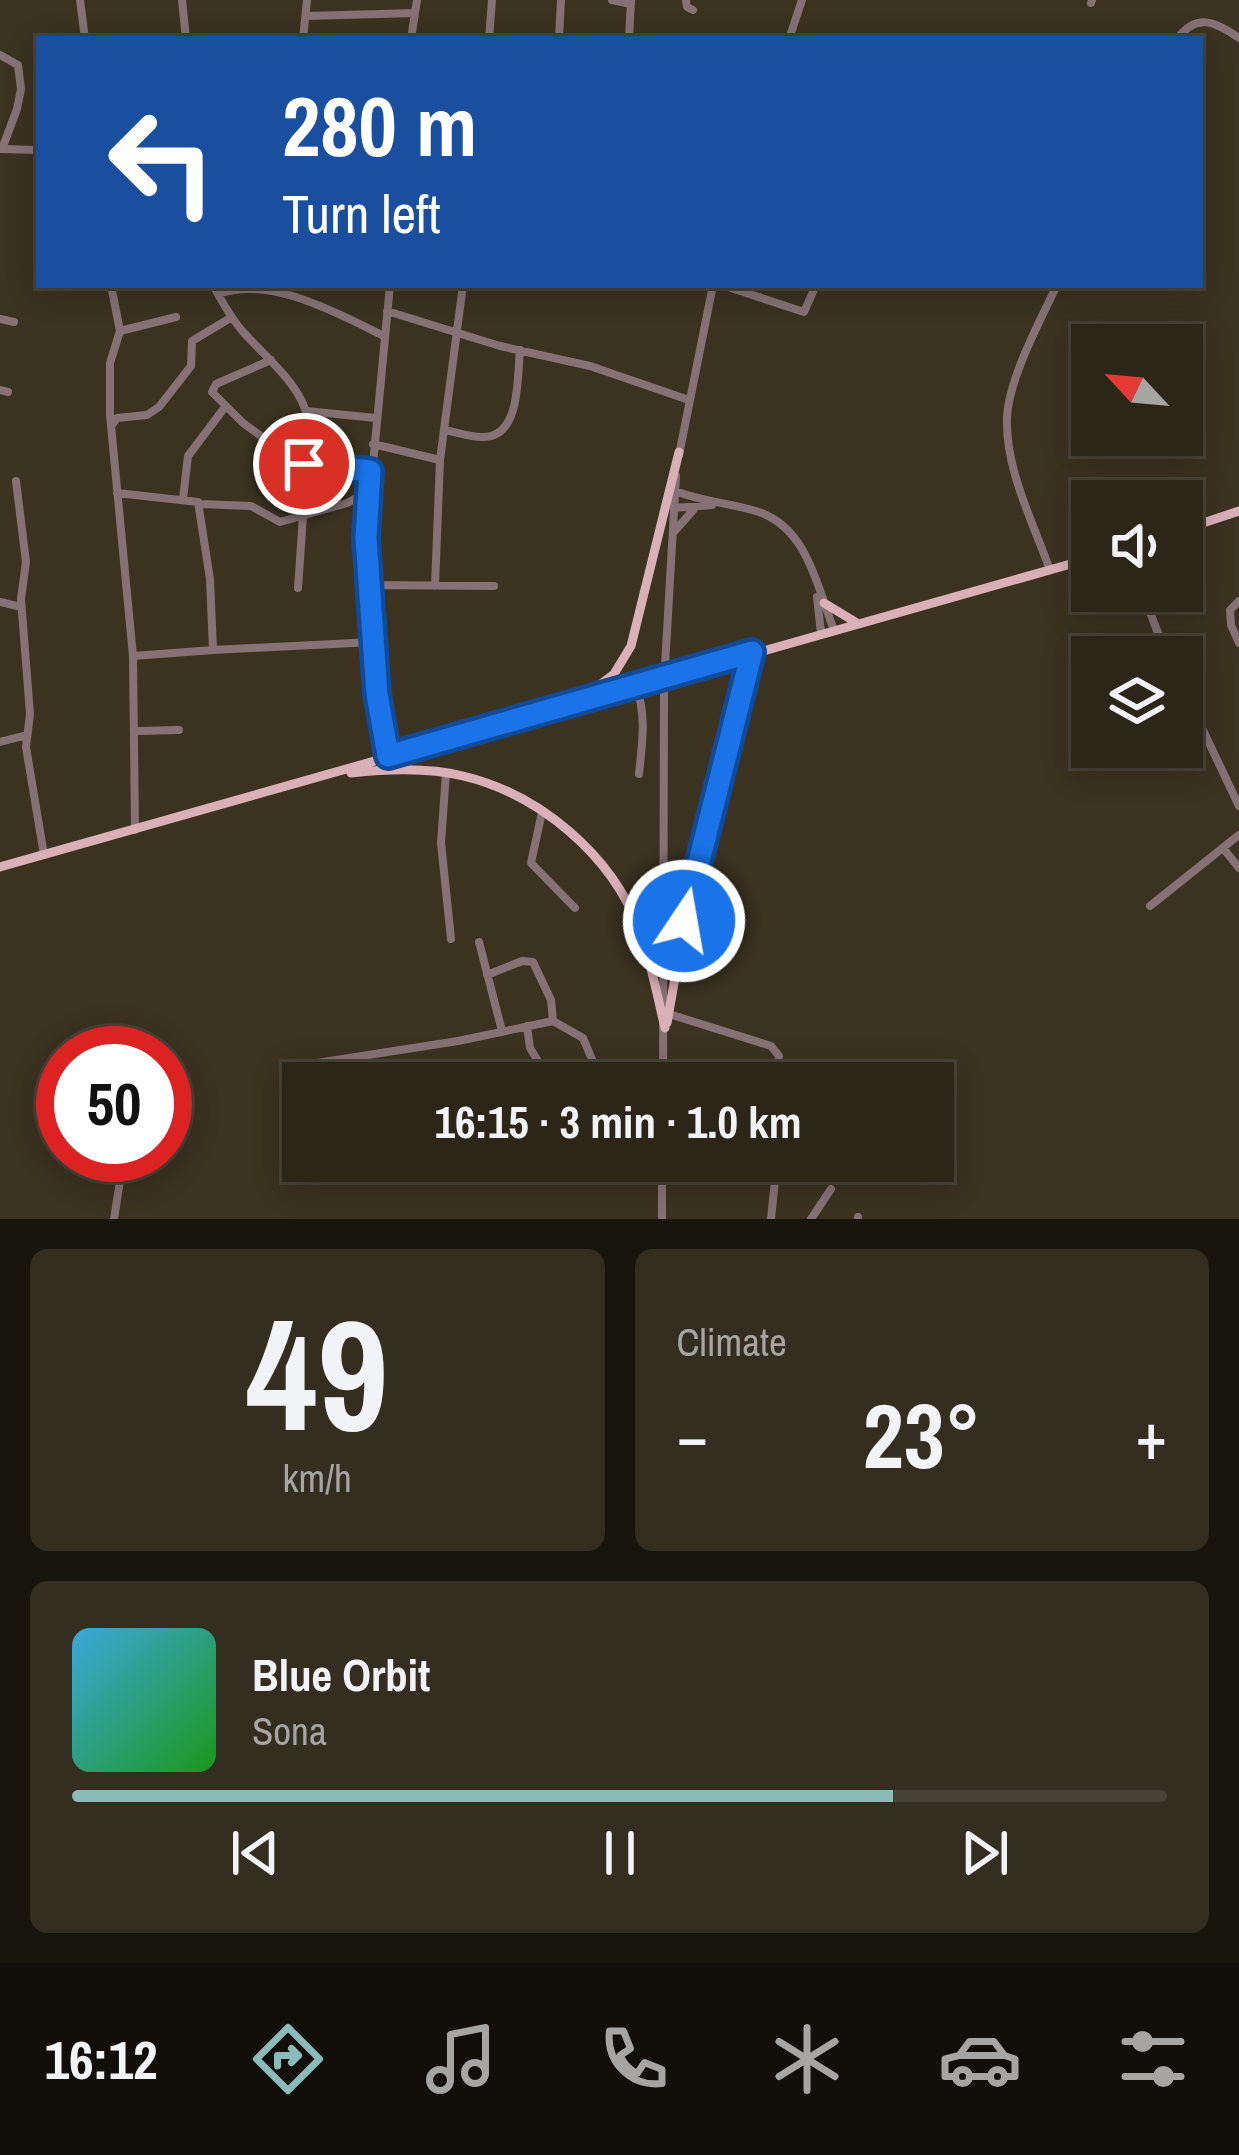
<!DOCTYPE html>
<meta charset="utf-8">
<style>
:root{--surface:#2c2618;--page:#342e21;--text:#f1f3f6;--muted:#a6a5a2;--line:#484337;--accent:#8bbbb9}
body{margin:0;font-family:"Archivo Narrow",sans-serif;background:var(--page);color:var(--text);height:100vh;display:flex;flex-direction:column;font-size:45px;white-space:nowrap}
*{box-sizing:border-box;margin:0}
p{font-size:39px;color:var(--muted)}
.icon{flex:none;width:66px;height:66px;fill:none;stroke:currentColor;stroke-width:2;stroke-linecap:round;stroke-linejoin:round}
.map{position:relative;height:1219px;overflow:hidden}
.details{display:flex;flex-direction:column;gap:30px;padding:30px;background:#18150d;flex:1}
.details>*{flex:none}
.top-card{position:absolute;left:36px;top:36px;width:1167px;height:252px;border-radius:0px;box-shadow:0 6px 30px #0003,0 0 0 3px var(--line);background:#1a4fa0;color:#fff;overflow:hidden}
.needle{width:78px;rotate:296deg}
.buttons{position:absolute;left:1071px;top:324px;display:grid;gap:24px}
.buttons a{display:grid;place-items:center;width:132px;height:132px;border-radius:0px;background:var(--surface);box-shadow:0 6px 30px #0003,0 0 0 3px var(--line);font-size:60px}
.speed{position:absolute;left:36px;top:1026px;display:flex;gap:24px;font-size:60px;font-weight:700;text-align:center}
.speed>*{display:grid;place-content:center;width:156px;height:156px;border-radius:50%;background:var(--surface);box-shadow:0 6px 30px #0003,0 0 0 3px var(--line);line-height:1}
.speed .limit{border:18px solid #d22;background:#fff;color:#111}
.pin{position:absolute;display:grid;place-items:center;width:102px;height:102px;color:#fff;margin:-51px;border:6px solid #fff;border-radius:50%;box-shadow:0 3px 12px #0007}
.me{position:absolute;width:132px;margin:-66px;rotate:12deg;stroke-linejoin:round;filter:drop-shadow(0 0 9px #0008)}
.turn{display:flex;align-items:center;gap:42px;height:252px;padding:0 48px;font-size:54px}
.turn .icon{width:156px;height:156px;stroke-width:2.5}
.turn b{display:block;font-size:84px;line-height:102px}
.big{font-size:90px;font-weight:800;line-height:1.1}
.details .tile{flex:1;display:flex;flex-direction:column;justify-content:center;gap:18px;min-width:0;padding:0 42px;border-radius:18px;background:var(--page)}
.details .dial{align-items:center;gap:0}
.dial b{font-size:156px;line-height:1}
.song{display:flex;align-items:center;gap:36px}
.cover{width:144px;height:144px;border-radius:18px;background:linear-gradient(135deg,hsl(200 70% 55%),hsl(120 70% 35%))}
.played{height:12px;border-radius:6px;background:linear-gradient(90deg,var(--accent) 75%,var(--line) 75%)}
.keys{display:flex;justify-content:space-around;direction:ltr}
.heat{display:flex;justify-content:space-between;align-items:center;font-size:66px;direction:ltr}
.details .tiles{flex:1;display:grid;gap:30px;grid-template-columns:1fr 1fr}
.tile:last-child{grid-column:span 2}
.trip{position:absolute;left:282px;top:1062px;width:672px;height:120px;border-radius:0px;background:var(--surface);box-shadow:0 6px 30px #0003,0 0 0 3px var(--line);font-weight:800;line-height:120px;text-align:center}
.dock{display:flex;height:192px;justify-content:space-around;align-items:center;background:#120f0a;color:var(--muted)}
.dock .icon{width:84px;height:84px}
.dock .on{color:var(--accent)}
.dock b{font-size:54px;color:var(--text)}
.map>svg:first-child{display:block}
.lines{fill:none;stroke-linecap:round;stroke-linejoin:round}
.minor{stroke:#867275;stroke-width:8}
.major{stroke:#dab0b7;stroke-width:9}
.minor-bridge{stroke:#867275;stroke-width:8}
.route-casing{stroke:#114b97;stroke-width:30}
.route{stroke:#1a73e8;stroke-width:21}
</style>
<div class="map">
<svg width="1239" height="1219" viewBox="0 0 1239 1219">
<rect width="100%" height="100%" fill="#3b3220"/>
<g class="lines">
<path class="minor" d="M 80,0 L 85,39
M 182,0 L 186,39
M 612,0 L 631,4
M 686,0 L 687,7 L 693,10
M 1091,3 L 1092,0
M 306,16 L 415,13
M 303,39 L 307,0
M 411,39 L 417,0
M 489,39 L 492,0
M 559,39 L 561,0
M 629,39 L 631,0
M 789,39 L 802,0
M 1177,39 C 1197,12 1215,22 1239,38
M 0,55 L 18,65 L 21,89 L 17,109 L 2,149
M 0,149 L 39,150
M 111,285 L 120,331 L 110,363 L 110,415 L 133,656 L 135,830
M 213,285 C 222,302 232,320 245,334 C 281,373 328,406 301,465 L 243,423 L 212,392 L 216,384 L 271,360
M 722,285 L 804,312 L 816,285
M 218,294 C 269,275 337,313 384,336
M 387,311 L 500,346 L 590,366 L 689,400
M 0,319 L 14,322
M 120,331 L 176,317
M 0,390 L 8,392
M 306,411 L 376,418
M 112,425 L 117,418 L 147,415 L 159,407 L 191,366 L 192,341 L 232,317
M 444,430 C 456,432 469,437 482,437 C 521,438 517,378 520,350
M 373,444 L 440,460
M 679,455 L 713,285
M 304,464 L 370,471
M 16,481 L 26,562 L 21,599 L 30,714 L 26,747 L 44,855
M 675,491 C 703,502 731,503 759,512 C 808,529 817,587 834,630
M 117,493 L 198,502 L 210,579 L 213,650 L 133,656
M 183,499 L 188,456 L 225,407
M 201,504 L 251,506 L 280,522 L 347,503 L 368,492
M 674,508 L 712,505
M 673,533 L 694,509
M 1050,570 C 1033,522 1005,469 1007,417 C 1009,378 1040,321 1057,285
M 369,585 L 494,586
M 435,586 L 440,460 L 463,285
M 298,588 L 303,516
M 1142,591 L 1167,657
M 817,597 L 821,633
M 1239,601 L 1230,610 L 1231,625 L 1239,643
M 0,602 L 21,607
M 213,650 L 373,642
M 665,666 L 676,476
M 1182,686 L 1239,806
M 636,687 C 647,715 642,744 639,774
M 137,731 L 179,730
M 0,742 L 27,735
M 388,756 L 377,694 L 366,538 L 390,285
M 446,773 L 441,843 L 451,939
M 542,812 L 531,863 L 575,908
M 1223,848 L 1239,868
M 1150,906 L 1239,835
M 479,942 L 502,1031
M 487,975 L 522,961 L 533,962 L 551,1000 L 553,1021
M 669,1014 L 771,1046 L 779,1056 L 776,1083
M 527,1026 L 530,1048 L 544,1071 L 539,1083
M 317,1063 L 458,1041 L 553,1021 L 583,1038 L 602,1083
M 663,1083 L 664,692
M 462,1161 L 595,1164 L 662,1175
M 858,1217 L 858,1219
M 114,1219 L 120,1181
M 662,1219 L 662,1161
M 771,1219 L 777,1161
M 811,1219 L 831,1189"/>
<path class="major" d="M 1182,530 L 1239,511
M 824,603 L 857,623
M 580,700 L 614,674 L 631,646 L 679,452
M 351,773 C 387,769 427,767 463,776 C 539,794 612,855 639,929 C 651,961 657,995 665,1028
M 0,867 L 1092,558
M 667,1023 L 692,882 L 751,652"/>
<path class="minor-bridge" d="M 664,692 L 665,666"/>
</g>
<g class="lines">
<g class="route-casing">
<path id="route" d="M 304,464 L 370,471 L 366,538 L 377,694 L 388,756 L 752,652 L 684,921"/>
</g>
<use href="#route" class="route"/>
</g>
</svg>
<div class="buttons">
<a><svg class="needle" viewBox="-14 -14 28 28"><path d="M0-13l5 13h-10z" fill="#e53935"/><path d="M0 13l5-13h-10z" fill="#a6a5a2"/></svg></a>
<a><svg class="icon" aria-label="sound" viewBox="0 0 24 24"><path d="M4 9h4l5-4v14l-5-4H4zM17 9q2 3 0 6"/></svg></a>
<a><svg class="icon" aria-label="layers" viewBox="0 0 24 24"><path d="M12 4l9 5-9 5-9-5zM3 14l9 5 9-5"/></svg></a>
</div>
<div class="speed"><div class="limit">50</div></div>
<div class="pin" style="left:304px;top:464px;background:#d93025"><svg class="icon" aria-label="arrive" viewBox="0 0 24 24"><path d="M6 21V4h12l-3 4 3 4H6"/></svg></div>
<svg class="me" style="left:684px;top:921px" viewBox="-20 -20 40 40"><circle r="17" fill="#1a73e8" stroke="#fff" stroke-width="3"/><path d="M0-11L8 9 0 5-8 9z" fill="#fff"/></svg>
<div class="trip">16:15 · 3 min · 1.0 km</div>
<div class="top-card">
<div class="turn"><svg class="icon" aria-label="left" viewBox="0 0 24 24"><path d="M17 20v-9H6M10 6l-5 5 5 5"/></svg><div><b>280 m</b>Turn left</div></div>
</div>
</div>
<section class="details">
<div class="tiles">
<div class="tile dial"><b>49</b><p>km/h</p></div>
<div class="tile"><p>Climate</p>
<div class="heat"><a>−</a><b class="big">23°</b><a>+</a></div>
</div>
<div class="tile">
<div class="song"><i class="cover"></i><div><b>Blue Orbit</b><p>Sona</p></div></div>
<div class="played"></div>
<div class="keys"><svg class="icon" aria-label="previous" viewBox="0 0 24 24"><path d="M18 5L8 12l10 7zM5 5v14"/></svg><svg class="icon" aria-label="pause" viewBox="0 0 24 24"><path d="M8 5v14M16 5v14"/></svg><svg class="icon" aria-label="next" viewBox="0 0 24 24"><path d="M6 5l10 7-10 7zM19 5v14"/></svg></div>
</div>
</div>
</section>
<nav class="dock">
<b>16:12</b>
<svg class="icon on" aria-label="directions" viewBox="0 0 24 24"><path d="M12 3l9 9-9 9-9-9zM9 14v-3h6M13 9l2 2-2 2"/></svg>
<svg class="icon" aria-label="music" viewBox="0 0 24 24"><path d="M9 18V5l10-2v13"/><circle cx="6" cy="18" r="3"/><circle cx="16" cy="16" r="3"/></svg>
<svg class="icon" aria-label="phone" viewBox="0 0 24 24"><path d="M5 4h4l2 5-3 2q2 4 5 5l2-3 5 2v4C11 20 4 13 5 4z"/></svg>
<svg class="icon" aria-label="climate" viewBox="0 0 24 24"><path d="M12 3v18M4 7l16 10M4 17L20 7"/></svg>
<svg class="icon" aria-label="car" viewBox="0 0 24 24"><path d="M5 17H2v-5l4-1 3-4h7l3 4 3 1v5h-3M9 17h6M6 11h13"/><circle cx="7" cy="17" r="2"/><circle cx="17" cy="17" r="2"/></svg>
<svg class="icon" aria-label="filters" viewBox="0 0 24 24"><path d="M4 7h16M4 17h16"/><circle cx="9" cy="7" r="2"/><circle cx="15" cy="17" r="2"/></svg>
</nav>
